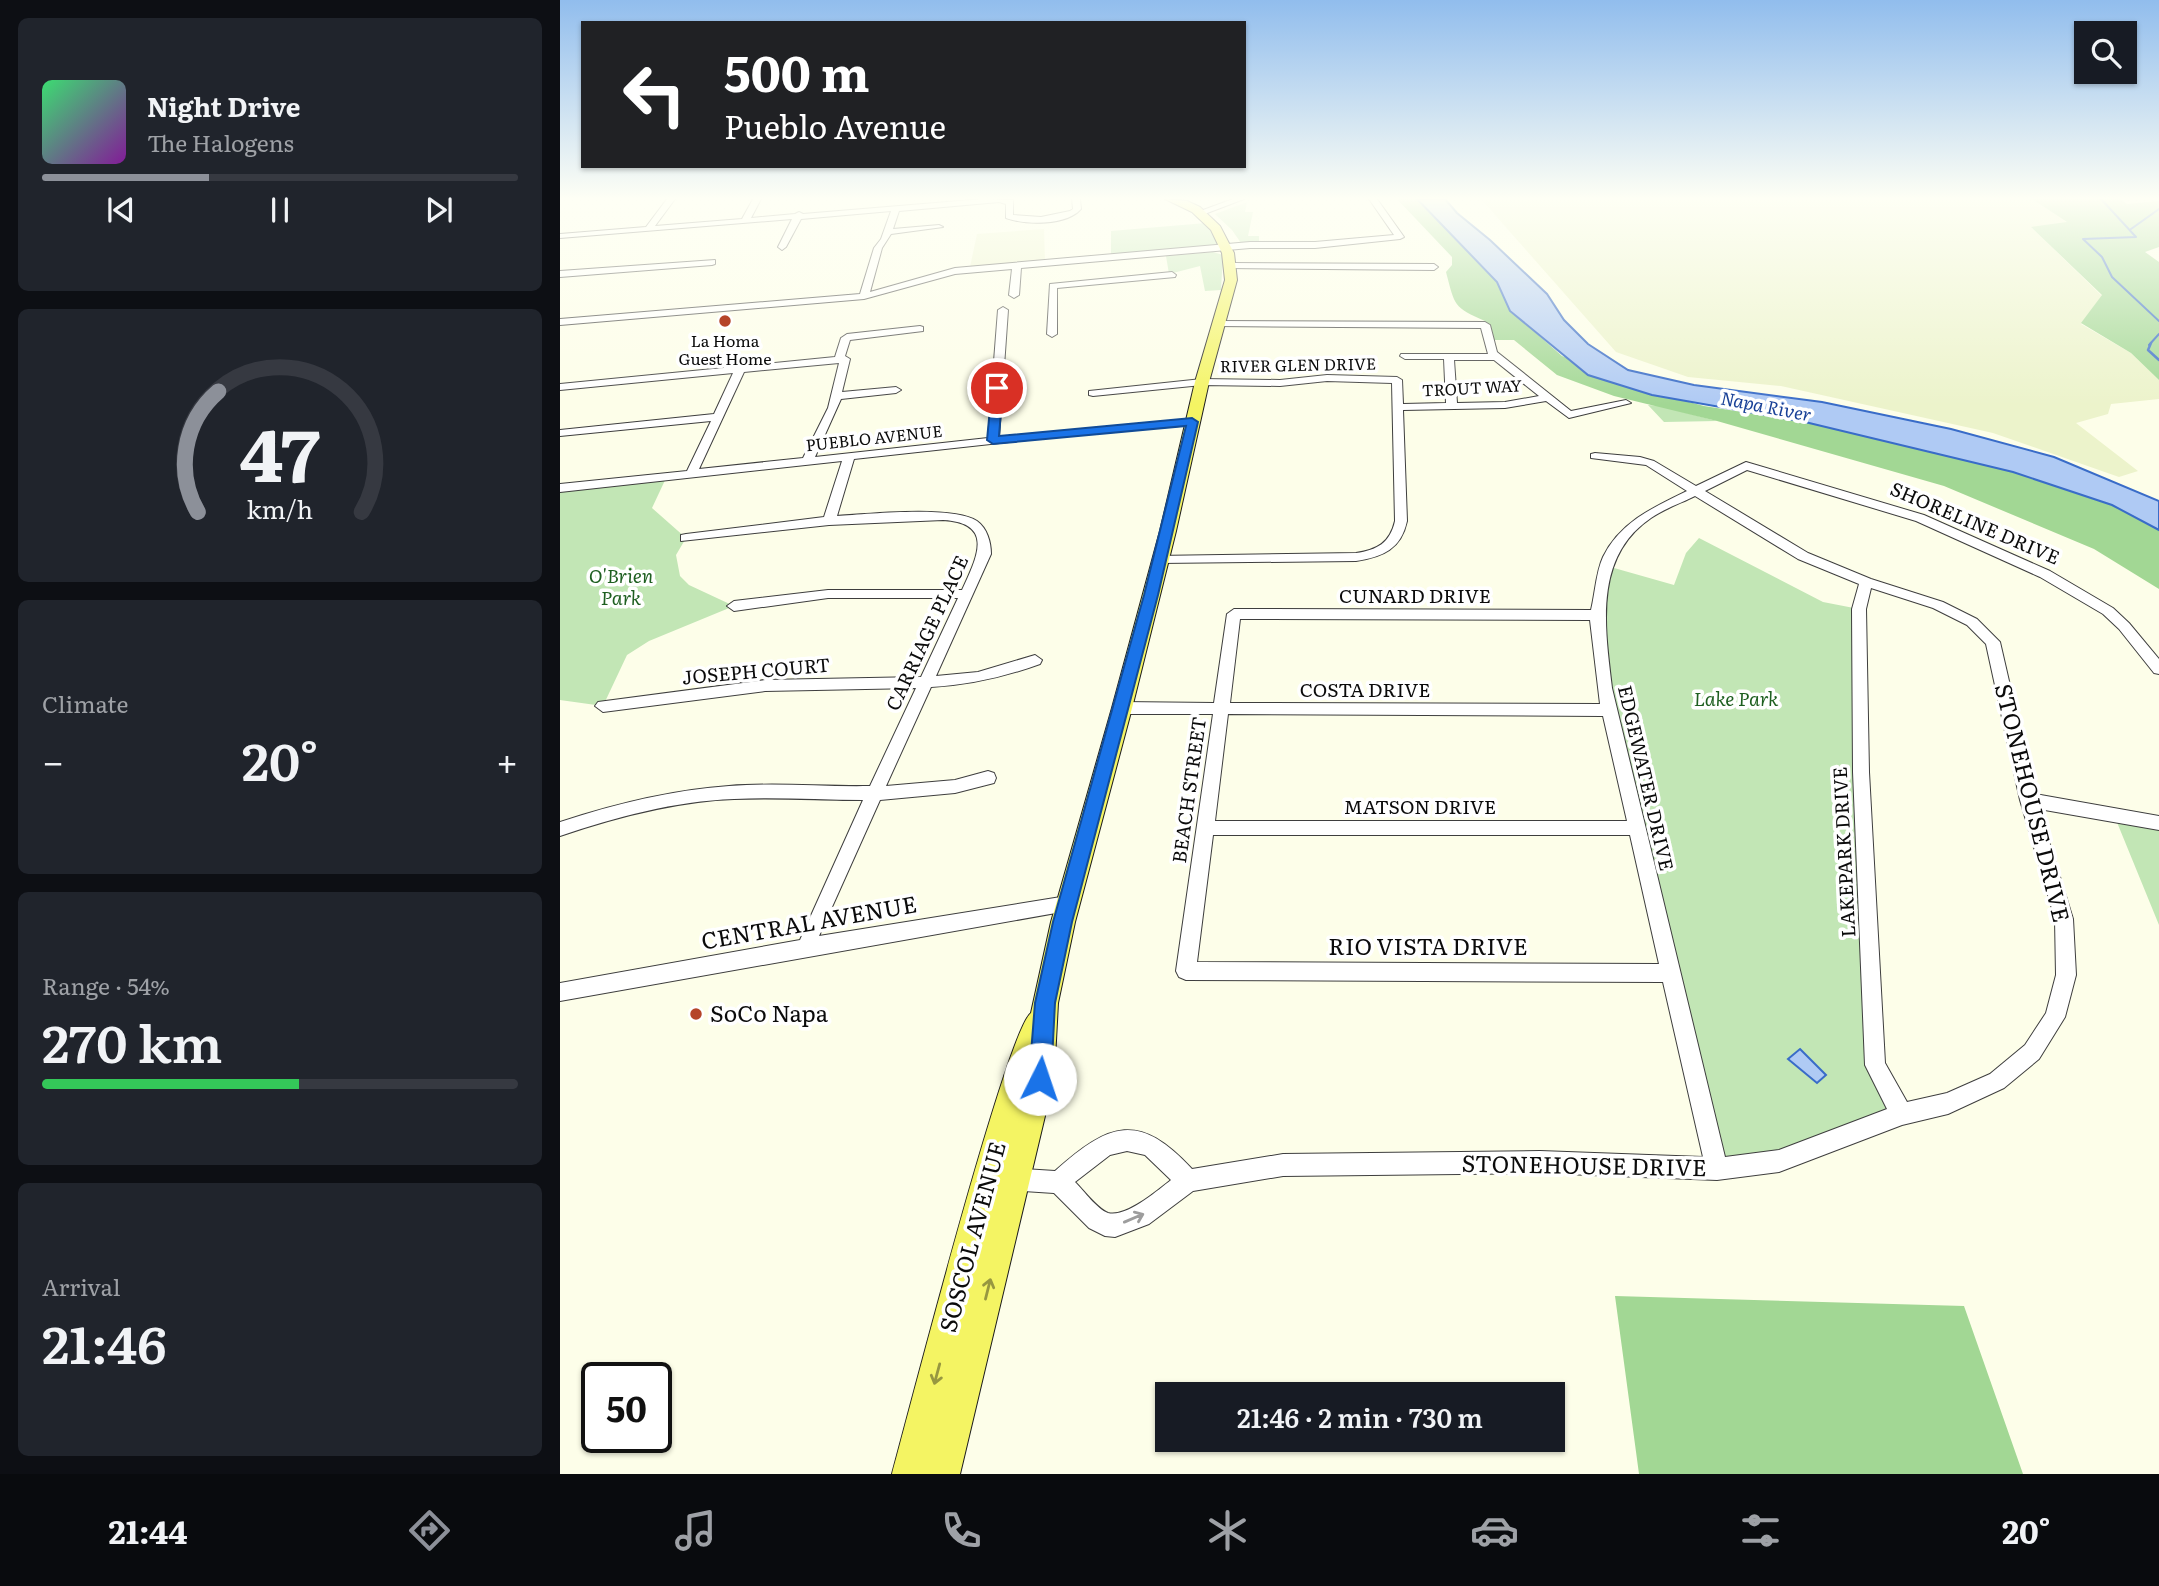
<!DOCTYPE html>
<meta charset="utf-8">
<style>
:root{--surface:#171b24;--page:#20242c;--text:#f1f3f6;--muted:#9ea1a6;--line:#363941;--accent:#8c9099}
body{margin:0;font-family:Literata,serif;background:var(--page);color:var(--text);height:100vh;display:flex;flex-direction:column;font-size:26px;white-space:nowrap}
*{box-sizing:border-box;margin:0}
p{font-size:23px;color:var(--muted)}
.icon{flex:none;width:38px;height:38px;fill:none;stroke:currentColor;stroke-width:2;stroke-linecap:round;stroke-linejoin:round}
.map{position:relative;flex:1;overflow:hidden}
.side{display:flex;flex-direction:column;gap:18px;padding:18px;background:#0d0f14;width:560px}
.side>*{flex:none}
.guide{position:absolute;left:21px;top:21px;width:665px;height:147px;border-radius:0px;box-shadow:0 2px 5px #0004;background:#202124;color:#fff;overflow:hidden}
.tools{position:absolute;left:1514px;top:21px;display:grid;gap:14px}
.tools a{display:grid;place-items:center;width:63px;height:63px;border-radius:0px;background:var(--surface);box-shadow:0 2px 5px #0004;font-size:35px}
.speed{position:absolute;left:21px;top:1362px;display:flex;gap:14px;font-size:35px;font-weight:700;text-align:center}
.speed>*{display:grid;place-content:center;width:91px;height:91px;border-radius:50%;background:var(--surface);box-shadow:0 2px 5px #0004;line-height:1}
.speed .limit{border:4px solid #111;border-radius:10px;background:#fff;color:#111}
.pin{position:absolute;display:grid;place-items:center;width:60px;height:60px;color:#fff;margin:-30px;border:4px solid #fff;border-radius:50%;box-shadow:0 2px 7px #0007}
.me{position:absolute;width:77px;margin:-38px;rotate:4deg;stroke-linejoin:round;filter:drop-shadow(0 0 5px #0008)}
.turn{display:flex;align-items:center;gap:24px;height:147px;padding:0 28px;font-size:32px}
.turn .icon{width:91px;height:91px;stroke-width:2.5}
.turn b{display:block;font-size:49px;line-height:60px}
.big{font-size:52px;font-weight:600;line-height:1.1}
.side .tile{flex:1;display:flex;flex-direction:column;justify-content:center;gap:10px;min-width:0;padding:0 24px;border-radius:10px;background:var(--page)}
.side .dial{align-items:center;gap:0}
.dial svg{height:182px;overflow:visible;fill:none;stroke:var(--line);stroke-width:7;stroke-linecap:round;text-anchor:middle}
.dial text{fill:var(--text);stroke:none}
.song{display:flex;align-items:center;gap:21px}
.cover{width:84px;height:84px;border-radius:10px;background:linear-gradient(135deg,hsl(140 70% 55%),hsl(290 70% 35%))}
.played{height:7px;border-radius:4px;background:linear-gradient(90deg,var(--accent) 35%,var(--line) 35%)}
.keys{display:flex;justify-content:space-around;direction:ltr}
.heat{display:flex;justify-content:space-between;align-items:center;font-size:38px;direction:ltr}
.charge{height:10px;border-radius:5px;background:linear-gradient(90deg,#34c759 54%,var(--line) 0)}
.trip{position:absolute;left:595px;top:1382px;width:410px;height:70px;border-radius:0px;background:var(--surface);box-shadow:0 2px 5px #0004;font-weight:600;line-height:70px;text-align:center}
.tabs{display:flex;height:112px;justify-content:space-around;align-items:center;background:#090b0e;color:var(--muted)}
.tabs .icon{width:49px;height:49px}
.tabs .on{color:var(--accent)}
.tabs b{font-size:32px;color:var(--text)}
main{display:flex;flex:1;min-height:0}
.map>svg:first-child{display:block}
.farmland{fill:#ecf3cb}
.green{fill:#c2e6b5}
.forest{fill:#a2d794}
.water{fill:#afcaf4;stroke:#396cc8;stroke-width:2}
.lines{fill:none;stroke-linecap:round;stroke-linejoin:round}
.stream-far1{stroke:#396cc8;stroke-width:2}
.stream{stroke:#396cc8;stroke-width:2.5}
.minor-casing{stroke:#3e3e3e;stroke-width:2}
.major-casing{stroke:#1c1c1c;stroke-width:2}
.minor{fill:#fff;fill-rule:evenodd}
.major{fill:#f4f463;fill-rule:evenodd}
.oneway{stroke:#9d9d9d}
.oneway2{stroke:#979740}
.route{fill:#1a73e8;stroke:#114b97;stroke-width:2}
.poi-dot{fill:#b54428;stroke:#fff;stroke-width:2.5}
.labels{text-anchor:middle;stroke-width:7;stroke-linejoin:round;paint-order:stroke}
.far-poi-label{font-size:16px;fill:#0b0b0b;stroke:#fff}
.far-street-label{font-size:16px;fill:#0b0b0b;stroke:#fff}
.far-water-label{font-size:18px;font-style:italic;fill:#194197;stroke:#fff}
.street-label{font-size:19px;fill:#0b0b0b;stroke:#fff}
.park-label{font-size:19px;font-style:italic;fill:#1e5f20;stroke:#fff}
.near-street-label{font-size:23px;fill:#0b0b0b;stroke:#fff}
.near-poi-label{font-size:23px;fill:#0b0b0b;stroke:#fff;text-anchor:start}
</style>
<main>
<section class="side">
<div class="tile">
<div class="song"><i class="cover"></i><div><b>Night Drive</b><p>The Halogens</p></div></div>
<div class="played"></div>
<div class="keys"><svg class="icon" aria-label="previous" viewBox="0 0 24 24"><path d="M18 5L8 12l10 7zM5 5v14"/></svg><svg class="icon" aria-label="pause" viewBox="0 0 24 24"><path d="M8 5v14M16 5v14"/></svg><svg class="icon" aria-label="next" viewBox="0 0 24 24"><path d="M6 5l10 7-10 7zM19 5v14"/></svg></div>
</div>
<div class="tile dial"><svg viewBox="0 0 100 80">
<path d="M14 69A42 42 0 1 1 86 69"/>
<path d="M14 69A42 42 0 0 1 23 16" stroke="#8c9099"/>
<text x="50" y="56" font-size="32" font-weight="700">47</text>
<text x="50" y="72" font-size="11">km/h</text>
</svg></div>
<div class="tile"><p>Climate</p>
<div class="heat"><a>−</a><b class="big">20°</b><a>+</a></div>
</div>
<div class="tile"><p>Range · 54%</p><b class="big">270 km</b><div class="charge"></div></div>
<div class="tile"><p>Arrival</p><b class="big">21:46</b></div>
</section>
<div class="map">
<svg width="1599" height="1474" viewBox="0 0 1599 1474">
<rect width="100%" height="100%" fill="#fdfee9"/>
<path class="farmland" d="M 921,199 L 1472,199 L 1508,223 L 1472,228 L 1542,296 L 1521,324 L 1571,353 L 1599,380 L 1599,399 L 1551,404 L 1548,414 L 1516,423 L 1578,471 L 1559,477 L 1433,433 L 1221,386 L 1128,377 L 1056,352 Z
M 484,229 L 485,262 L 410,267 L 417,234 Z"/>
<path class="green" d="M 687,202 L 685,212 L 693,212 L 688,236 L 699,236 L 699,243 L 681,243 L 672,230 L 655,214 Z
M 646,223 L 659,239 L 657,249 L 551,255 L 551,231 Z
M 653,252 L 663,255 L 661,290 L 645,291 L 640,266 L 609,274 L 606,256 Z
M 1088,405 L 1100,406 L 1157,421 L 1104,422 Z
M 107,476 L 92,508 L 126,538 L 116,555 L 120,576 L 129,585 L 174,606 L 89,641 L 67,655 L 43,706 L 0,700 L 0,488 Z
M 1139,538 L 1263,602 L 1299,609 L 1315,1065 L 1342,1114 L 1157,1169 L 1044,688 L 1047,566 L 1114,585 L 1126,553 Z
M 1554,815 L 1599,823 L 1599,925 Z"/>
<path class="forest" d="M 837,199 L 857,199 L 937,282 L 951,311 L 1002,356 L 1020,363 L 1028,375 L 1144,406 L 1245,422 L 1453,472 L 1552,505 L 1599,530 L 1599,589 L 1534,549 L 1384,486 L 1157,421 L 1054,396 L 997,375 L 954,340 L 928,340 L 925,321 C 893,307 895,306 886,272 L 892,265 L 892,257 Z
M 1472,199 L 1560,199 L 1567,204 L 1599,201 L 1599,247 L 1585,252 L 1599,262 L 1599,380 L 1571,353 L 1521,323 L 1542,295 L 1471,227 L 1507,222 Z
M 1055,1296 L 1404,1306 L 1463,1474 L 1079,1474 Z"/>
<path class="water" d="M 857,199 L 885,199 L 897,213 L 930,240 L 987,294 L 1004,320 L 1028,344 L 1068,370 L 1134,385 L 1262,402 L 1391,429 L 1494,457 L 1599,501 L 1599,530 L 1552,505 L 1453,472 L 1245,422 L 1092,395 L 1028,375 L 950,311 L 937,282 Z
M 1240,1049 L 1266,1075 L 1257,1083 L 1228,1059 Z"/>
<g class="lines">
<path class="stream-far1" d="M 1541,199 L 1576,237 L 1523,239 L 1542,257 L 1552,277 L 1599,321
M 1571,229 L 1599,209
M 1589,345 L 1599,334"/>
<path class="stream" d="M 1591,343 L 1588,350 L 1599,360"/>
<g class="minor-casing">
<path id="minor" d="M 107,199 L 115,199 L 95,226 L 182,219 L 193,199 L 201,199 L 191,218 L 235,214 L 239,212 L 243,214 L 423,199 L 453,200 L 453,215 L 481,217 L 510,211 L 513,209 L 512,199 L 520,199 L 521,209 C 506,226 466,225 446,218 L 446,204 L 439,202 L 339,211 L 333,229 L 379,225 L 383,227 L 331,234 L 322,248 L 310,292 L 395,268 L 690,242 L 755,242 L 834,235 L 809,199 L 817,199 L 844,237 L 840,239 L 755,248 L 690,248 L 461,268 L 459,295 L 454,298 L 449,295 L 452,269 L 395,274 L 304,299 L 0,325 L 0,319 L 300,294 L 314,248 L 321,239 L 331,211 L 241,219 L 226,247 L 222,250 L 218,247 L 232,219 L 0,238 L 0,234 L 86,227 Z
M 673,199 L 684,199 L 642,215 L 635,213 Z
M 155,260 L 155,264 L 152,265 L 0,277 L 0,271 Z
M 672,263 L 874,264 L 878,267 L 874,270 L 669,268 L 669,264 Z
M 612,272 L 616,275 L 615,277 L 497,288 L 497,334 L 492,337 L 487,334 L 490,284 Z
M 443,307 L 448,310 L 439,437 L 632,419 L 638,422 L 632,425 L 530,433 L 294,459 L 277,516 C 307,514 393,505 417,521 C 427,528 431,542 431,554 L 376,676 L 418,672 L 475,655 L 482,660 L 480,664 C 444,677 409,685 371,687 L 326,786 L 395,780 L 428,771 L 434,773 L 436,778 L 434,783 L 395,793 L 320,800 L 259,936 L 507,896 L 513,898 L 516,904 L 513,910 L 0,1001 L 0,983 L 240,940 L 303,800 C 260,800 217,797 174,799 C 115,801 56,817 0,836 L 0,822 C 55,804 111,790 169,786 C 216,782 263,787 310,786 L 356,688 L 205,691 L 43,712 L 35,706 L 38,702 L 205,680 L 361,677 L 398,598 L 268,598 L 174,611 L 167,606 L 174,601 L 268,590 L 402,590 C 416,559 436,523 383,520 L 269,525 L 121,541 L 121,535 L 126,534 L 264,517 L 282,461 L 0,492 L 0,484 L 127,471 L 151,421 L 0,436 L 0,430 L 154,414 L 173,373 L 0,390 L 0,384 L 275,357 L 281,338 L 287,334 L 360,326 L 363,327 L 363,331 L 290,340 L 285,356 L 290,359 L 282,392 L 336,387 L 341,390 L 336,393 L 281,399 L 255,457 L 428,438 L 438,310 ZM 279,363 L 268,408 L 243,458 L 139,469 L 184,372 Z
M 660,321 L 925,322 L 930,325 L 937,352 L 1011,411 L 1066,400 L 1071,403 L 1009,418 L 986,401 L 945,408 L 843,410 L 847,521 C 841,549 823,557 796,561 L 600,563 L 593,559 L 595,556 L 796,553 C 817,550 830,543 835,521 L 832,383 L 767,381 L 720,386 L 642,385 L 533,396 L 529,395 L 529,391 L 642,379 L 720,380 L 767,375 L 837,377 L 842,380 L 843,404 L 886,403 L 884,359 L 845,359 L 840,356 L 841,354 L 928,354 L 921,328 L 657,326 L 655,324 ZM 894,360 L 934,360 L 979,396 L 945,402 L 897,403 Z
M 1035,453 L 1080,457 L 1094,461 L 1136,486 L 1186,462 L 1364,515 L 1490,571 L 1553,608 L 1569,623 L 1599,659 L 1599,674 L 1594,673 L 1559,629 L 1543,614 L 1480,577 L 1356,521 L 1187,470 L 1145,491 L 1248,553 L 1311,579 L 1383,602 L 1417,619 L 1440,642 L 1475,794 L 1599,816 L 1599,830 L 1479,809 L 1513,919 L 1516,975 L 1505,1017 L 1479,1059 L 1444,1088 L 1388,1114 L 1342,1125 L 1219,1172 L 1157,1180 L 980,1173 L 723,1176 L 633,1191 L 589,1224 L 555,1237 L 545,1236 L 529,1228 L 494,1193 L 449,1190 L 441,1187 L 438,1179 L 441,1171 L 449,1168 L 495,1171 C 550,1122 579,1112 632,1169 L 723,1154 L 980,1151 L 1143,1157 L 1103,982 L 626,980 L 619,977 L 616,971 L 653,714 L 562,714 L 554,708 L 562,702 L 654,703 L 667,614 L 674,609 L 1031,610 C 1035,594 1036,572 1043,557 C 1060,522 1094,507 1127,491 L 1086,465 L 1031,458 L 1031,454 ZM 1135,496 L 1238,559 L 1299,584 L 1292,609 L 1293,772 L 1305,1065 L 1327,1109 L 1219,1150 L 1165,1157 L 1052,688 C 1045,628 1033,557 1091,518 C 1104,509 1121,503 1135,496 ZM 1311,588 L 1373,608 L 1407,625 L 1426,644 L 1460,800 L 1495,919 L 1496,975 L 1486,1013 L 1465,1045 L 1430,1074 L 1387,1093 L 1347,1102 L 1325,1063 L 1309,772 L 1306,609 ZM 680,619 L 1030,620 L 1040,704 L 670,703 ZM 668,714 L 1043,716 L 1067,821 L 655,821 ZM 653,835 L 1070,835 L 1099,964 L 637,962 ZM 567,1151 L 585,1155 L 611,1180 C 598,1190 566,1218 548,1213 C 537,1209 524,1191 515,1182 L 550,1155 Z"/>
</g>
<g class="major-casing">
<path id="major" d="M 605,199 L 627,201 L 640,207 L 660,226 L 674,253 L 677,280 L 649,382 L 616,531 L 572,708 L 515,922 L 498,1003 L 494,1078 L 400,1474 L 332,1474 C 348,1416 447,1030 471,1013 L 491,922 L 552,708 L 600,531 L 635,382 L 665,280 L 662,253 L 651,230 L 632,212 Z"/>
</g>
<use href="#minor" class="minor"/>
<use href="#major" class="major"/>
</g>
<defs><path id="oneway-shaft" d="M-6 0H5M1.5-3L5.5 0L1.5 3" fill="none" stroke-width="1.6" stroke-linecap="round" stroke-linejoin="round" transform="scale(1.75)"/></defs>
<use class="oneway" href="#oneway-shaft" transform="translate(574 1218) rotate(-23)"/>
<g class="oneway2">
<use href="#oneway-shaft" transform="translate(428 1289) rotate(-76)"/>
<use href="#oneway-shaft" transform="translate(377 1374) rotate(105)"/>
</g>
<linearGradient id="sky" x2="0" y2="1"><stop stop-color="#91bded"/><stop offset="0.49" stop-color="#fefff5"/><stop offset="1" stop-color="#fefff5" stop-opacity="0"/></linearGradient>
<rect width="1599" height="405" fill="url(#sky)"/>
<path class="route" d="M 437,385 L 443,388 L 439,436 L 632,418 L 638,422 L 598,595 L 512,922 L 495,1003 L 491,1079 L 487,1086 L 480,1089 L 473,1086 L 469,1079 L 475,1003 L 493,922 L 584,595 L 626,426 L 433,444 L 427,440 L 432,388 Z"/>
<g class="poi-dot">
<circle cx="165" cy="321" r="7"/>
<circle cx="136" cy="1014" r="7"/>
</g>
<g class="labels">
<g class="far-poi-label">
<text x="165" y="347">La Homa<tspan x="165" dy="18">Guest Home</tspan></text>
</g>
<g class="far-street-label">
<text transform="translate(738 365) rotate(-1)" y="6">RIVER GLEN DRIVE</text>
<text transform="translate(912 388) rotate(-3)" y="6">TROUT WAY</text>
<text transform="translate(314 438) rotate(-6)" y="6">PUEBLO AVENUE</text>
</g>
<g class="far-water-label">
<text transform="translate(1206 407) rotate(11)" y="6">Napa River</text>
</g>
<g class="street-label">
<text transform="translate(1415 523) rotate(23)" y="7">SHORELINE DRIVE</text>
<text x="855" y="603">CUNARD DRIVE</text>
<text transform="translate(367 633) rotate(-65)" y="7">CARRIAGE PLACE</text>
<text transform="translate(196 671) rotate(-5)" y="7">JOSEPH COURT</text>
<text x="805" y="697">COSTA DRIVE</text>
<text transform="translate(1086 778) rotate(77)" y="7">EDGEWATER DRIVE</text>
<text transform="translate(629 790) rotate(-82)" y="7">BEACH STREET</text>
<text x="860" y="814">MATSON DRIVE</text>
<text transform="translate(1284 852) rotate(-93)" y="7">LAKEPARK DRIVE</text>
</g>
<g class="park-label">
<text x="61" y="583">O'Brien<tspan x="61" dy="22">Park</tspan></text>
<text x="1176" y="706">Lake Park</text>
</g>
<g class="near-street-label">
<text transform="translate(1472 803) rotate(76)" y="8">STONEHOUSE DRIVE</text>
<text transform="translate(249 923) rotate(-10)" y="8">CENTRAL AVENUE</text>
<text x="868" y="955">RIO VISTA DRIVE</text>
<text transform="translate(1024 1166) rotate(1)" y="8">STONEHOUSE DRIVE</text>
<text transform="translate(413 1237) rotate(-75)" y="8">SOSCOL AVENUE</text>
</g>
<g class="near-poi-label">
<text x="150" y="1022">SoCo Napa</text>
</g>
</g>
</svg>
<div class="tools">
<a><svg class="icon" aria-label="search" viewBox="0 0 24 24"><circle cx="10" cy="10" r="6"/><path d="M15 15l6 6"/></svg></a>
</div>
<div class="speed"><div class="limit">50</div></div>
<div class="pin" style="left:437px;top:388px;background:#d93025"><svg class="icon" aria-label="arrive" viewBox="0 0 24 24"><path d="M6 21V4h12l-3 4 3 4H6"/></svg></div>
<svg class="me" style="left:480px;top:1079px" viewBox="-20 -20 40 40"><circle r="19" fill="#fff"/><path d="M0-13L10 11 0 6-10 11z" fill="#1a73e8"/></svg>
<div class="trip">21:46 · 2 min · 730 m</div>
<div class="guide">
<div class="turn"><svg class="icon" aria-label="left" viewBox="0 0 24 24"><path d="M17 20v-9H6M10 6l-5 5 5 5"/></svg><div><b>500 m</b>Pueblo Avenue</div></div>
</div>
</div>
</main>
<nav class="tabs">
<b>21:44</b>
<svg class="icon on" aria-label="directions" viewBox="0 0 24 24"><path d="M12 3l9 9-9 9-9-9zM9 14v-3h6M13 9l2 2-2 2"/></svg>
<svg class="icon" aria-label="music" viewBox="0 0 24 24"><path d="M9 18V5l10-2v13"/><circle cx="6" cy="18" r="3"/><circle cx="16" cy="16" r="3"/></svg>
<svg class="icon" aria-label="phone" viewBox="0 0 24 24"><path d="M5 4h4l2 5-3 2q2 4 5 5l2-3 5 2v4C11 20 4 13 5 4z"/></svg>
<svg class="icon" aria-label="climate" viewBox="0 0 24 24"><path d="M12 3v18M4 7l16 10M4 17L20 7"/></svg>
<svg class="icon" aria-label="car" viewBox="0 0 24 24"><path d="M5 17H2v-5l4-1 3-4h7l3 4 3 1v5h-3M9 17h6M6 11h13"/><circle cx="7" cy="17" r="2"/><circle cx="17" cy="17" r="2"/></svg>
<svg class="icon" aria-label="filters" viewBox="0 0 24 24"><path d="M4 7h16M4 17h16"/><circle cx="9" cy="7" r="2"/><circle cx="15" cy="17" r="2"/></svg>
<b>20°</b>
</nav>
